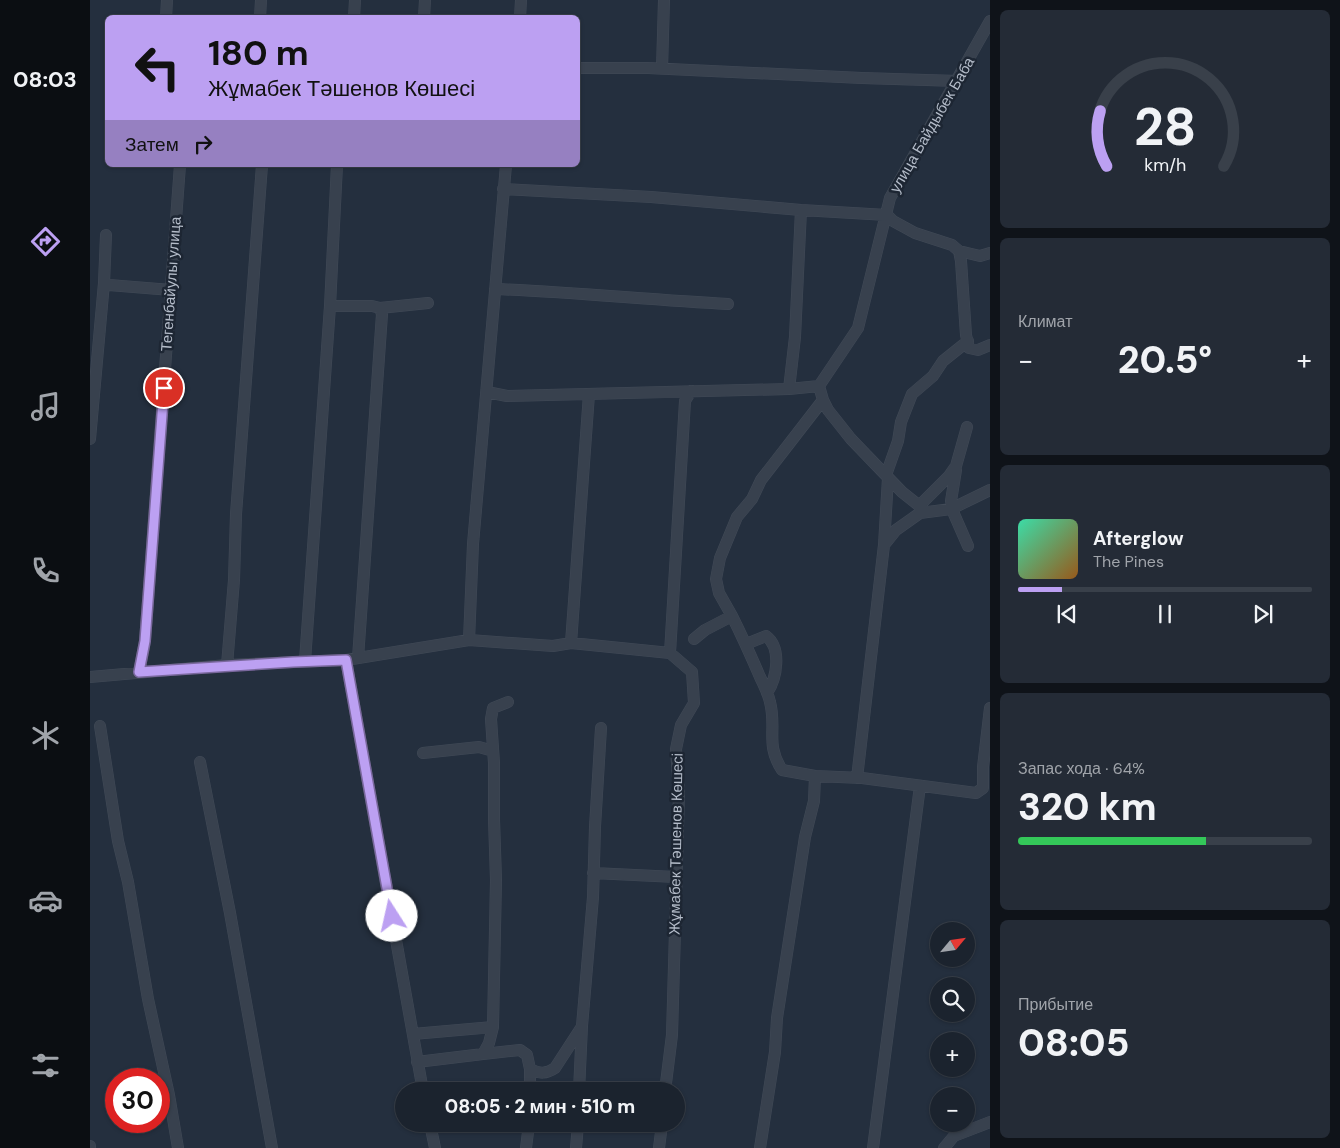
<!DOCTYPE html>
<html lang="ru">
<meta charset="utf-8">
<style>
:root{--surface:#1b232e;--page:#242b36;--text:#f1f3f6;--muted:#a0a4aa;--line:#39404a;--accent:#bca0f2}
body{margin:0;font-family:"DM Sans",sans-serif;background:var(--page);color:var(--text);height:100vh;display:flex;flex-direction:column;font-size:19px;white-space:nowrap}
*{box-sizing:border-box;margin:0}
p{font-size:16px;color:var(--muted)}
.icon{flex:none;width:28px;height:28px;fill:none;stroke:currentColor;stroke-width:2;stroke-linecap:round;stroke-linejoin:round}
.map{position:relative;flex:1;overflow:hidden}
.details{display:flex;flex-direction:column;gap:10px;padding:10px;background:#0f1319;width:350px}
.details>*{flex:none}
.banner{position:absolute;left:15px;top:15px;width:475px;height:152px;border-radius:8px;box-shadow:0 1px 4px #0004,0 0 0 1px var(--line);background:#bca0f2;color:#111;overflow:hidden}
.needle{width:32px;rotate:61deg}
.buttons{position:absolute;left:840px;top:922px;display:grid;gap:10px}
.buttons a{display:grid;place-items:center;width:45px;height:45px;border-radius:50%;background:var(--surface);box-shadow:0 1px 4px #0004,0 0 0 1px var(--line);font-size:25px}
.speed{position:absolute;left:15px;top:1068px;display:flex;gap:10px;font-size:25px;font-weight:700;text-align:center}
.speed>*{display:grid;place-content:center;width:65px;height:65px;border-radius:50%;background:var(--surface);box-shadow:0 1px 4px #0004,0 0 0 1px var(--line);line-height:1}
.speed .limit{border:8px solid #d22;background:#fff;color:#111}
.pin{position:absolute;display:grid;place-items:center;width:42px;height:42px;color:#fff;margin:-21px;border:2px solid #fff;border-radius:50%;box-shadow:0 1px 5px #0007}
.me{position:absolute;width:55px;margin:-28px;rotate:350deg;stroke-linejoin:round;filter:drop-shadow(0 0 4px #0008)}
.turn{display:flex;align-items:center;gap:18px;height:105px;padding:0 20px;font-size:22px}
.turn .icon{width:65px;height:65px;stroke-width:2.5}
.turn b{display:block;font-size:35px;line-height:42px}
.then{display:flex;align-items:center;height:48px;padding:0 20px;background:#0003;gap:10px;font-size:19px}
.big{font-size:38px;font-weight:800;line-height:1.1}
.details .widget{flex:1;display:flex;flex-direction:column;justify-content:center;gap:8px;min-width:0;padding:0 18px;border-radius:8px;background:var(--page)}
.details .dial{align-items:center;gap:0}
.dial svg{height:130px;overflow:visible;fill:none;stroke:var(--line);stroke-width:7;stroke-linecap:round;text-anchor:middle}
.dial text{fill:var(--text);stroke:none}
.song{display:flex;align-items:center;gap:15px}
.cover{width:60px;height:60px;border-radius:8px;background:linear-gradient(135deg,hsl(160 70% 55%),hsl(30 70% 35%))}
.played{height:5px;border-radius:2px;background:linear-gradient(90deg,var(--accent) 15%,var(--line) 15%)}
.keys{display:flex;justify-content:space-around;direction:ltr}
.heat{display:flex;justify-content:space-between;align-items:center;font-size:28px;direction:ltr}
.charge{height:8px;border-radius:4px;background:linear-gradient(90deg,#34c759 64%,var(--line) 0)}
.trip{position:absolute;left:305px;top:1082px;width:290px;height:50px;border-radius:25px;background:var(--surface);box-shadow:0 1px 4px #0004,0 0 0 1px var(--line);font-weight:800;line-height:50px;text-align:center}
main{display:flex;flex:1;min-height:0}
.dock{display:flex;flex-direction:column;width:90px;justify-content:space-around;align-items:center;background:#0b0e12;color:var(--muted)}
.dock .icon{width:35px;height:35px}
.dock .selected{color:var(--accent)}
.dock b{font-size:22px;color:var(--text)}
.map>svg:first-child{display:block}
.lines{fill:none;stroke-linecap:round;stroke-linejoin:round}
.minor-casing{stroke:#414a57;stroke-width:12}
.minor{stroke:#38414e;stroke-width:11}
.route-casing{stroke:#7a689d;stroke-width:12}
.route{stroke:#bca0f2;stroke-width:9}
.labels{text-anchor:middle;stroke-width:5;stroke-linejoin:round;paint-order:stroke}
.street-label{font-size:15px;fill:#b4bcc9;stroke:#1d2633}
</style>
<main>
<nav class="dock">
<b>08:03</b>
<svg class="icon selected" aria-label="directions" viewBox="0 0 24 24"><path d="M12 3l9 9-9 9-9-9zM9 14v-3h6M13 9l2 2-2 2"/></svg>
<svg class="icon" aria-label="music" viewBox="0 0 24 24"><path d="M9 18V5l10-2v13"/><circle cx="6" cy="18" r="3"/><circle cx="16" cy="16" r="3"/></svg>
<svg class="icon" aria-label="phone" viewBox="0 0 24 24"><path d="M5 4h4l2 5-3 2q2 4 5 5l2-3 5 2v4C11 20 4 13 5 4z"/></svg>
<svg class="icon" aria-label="climate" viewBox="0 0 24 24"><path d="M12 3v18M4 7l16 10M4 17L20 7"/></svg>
<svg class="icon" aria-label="car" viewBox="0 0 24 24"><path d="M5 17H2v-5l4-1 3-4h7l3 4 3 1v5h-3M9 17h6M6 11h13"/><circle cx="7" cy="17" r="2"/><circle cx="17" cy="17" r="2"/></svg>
<svg class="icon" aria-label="filters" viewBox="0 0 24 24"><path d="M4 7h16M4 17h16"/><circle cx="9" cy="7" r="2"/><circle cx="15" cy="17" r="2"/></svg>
</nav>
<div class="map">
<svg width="900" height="1148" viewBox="0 0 900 1148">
<rect width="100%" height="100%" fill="#242f3e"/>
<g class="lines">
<g class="minor-casing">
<path id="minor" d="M 76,18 L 77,0
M 170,18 L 171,0
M 264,18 L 265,0
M 334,18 L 335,0
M 430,18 L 431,0
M 488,68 L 558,68 L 772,78 L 868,81
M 572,69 L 574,0
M 413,189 L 561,197 L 711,210 L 797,215 L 803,221 L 825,233 L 862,245 L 869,251 L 871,261 L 876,335 L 879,348 L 888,350 L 900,345
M 869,251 L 890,256 L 900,253
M 14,283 L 16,235
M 405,289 C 483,292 560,300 638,304
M 240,306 L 282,306 L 290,308 L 292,314 L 268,658
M 290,308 L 338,303
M 699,389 L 705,337 L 711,210
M 397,392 L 417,396 L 699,389 L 729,386
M 733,400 L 738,410 L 761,439 L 812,492 L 837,512
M 0,439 L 14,283 L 19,285 L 81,290
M 866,470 L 861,501 L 864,514 L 878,546
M 796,475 L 808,441 L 811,422 L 822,394 L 843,376 L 853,361 L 878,341
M 829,506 L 859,476 L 866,466 L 877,427
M 794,545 L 798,478
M 642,616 C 652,636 661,656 670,677 C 674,685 678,693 680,702 C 687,729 675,744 692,770 L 725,776
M 604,639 L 615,630 L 642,616 L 629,593 L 626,579 L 630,558 L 647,517 L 662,499 L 671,480 L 733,400 L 729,386 L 768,328 L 800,198 L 900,21
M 379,640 L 383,544 L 416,165
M 481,643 L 499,394
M 656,644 L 676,636 C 692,648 687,678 677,693
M 580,653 L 595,401 L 601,391
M 256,660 L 333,1091
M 215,661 L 240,306 L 247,165
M 137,665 L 144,580 L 146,514 L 172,165
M 49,672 L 55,641 L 90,165
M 0,677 L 137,665 L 256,660 L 379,640 L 463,646 L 481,643 L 580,653 L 602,672 L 604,703 L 591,725 L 586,749 L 589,793 L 582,1035 L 575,1091
M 10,726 L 28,841 L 38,882 L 58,999 L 79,1095 L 88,1148
M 333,753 L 389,747 L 403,751
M 110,762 L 140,913 L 182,1148
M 767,778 L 794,545 L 806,530 L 830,513 L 861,509 L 900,490
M 503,873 L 586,877
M 323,1034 L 403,1027
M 393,1054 L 430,1050 L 437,1055 L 440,1069 L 440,1091
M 327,1062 L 393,1054 L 399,1043 L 403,1027 L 406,880 L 404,819 L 404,763 L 401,719 L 403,708 L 418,702
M 440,1069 C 450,1074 456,1074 465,1068 L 491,1028
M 489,1091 L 492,1026 L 503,897 L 505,827 L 511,728
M 340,1124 L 345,1148
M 0,1146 L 0,1148
M 436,1148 L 439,1124
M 486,1148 L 488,1124
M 569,1148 L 572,1124
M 670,1148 L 685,1052 L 687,1018 L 715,837 L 724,801 L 725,776 L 772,778 L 886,793 L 893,788 L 893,767 L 900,708
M 783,1148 L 830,786
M 854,1148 L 864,1136 L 900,1122"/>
</g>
<use href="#minor" class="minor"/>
</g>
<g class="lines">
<g class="route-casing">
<path id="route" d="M 74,388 L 55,641 L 49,672 L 203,662 L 256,660 L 302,916"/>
</g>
<use href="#route" class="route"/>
</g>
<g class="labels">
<g class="street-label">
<text transform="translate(842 125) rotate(-60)" y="5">улица Байдыбек Баба</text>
<text transform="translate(81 284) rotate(-86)" y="5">Тегенбайулы улица</text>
<text transform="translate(586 844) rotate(-89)" y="5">Жұмабек Тәшенов Көшесі</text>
</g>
</g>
</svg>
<div class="buttons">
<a><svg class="needle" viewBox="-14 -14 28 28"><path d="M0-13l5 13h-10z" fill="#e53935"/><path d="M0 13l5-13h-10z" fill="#a0a4aa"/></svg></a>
<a><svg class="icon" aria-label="search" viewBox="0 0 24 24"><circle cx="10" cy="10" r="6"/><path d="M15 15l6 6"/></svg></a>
<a>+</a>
<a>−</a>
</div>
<div class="speed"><div class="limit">30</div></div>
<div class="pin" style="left:74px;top:388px;background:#d93025"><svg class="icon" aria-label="arrive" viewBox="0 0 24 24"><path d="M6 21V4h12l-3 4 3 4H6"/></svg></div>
<svg class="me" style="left:302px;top:916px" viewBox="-20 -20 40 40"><circle r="19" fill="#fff"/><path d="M0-13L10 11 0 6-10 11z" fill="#bca0f2"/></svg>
<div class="trip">08:05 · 2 мин · 510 m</div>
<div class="banner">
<div class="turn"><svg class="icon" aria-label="left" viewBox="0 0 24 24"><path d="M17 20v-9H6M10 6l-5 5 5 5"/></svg><div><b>180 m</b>Жұмабек Тәшенов Көшесі</div></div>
<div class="then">Затем<svg class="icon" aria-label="right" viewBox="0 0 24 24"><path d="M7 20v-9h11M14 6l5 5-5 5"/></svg></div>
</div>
</div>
<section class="details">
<div class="widget dial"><svg viewBox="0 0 100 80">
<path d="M14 69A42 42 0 1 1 86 69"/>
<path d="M14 69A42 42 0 0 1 10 35" stroke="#bca0f2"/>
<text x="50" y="56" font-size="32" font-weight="700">28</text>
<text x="50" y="72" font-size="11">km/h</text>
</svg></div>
<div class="widget"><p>Климат</p>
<div class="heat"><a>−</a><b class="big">20.5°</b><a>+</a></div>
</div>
<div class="widget">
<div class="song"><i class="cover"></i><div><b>Afterglow</b><p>The Pines</p></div></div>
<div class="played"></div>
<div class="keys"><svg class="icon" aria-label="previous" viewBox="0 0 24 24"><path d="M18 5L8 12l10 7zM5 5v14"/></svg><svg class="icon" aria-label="pause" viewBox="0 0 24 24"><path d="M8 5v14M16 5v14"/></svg><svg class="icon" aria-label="next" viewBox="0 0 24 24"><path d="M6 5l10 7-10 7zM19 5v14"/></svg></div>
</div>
<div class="widget"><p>Запас хода · 64%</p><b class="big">320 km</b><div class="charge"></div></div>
<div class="widget"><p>Прибытие</p><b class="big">08:05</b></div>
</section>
</main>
